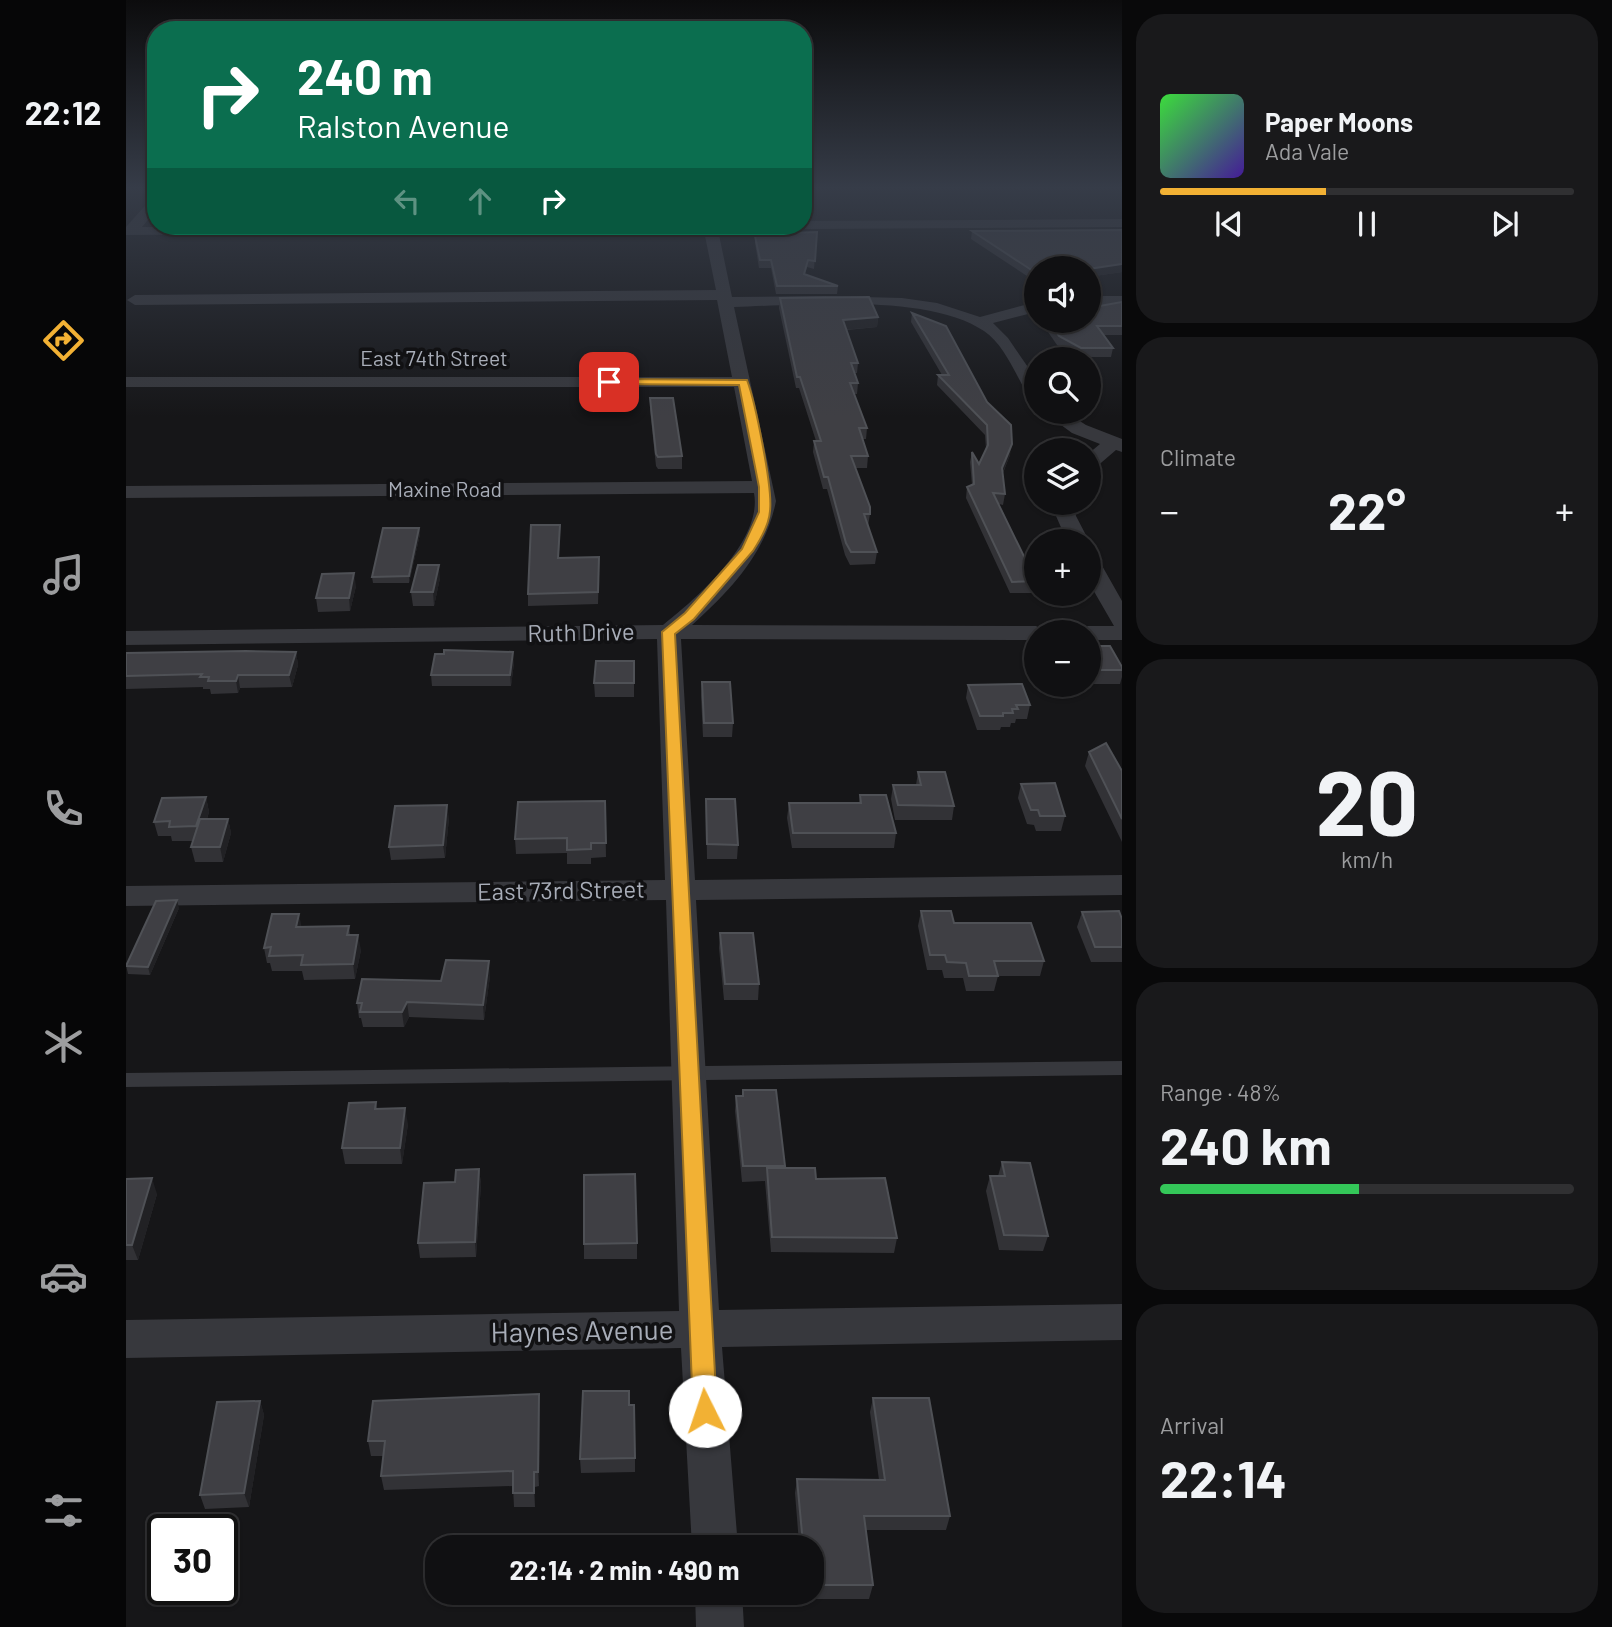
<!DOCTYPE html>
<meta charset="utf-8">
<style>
:root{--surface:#101012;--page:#19191b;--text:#f1f3f6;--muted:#9c9d9f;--line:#303032;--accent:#f2b134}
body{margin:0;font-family:Barlow,sans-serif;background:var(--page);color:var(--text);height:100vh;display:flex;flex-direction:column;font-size:26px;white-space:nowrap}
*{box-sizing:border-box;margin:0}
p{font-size:23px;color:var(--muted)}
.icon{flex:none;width:38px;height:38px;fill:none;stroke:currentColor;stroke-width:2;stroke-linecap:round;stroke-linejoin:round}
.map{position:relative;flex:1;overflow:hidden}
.side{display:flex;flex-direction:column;gap:14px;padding:14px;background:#09090a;width:490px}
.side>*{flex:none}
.banner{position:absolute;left:21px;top:21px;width:665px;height:214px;border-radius:28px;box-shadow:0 2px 5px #0004,0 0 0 2px var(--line);background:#0b6e4f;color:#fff;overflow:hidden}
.tools{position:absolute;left:898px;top:256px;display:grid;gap:14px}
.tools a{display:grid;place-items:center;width:77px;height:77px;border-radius:50%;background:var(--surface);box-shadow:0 2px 5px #0004,0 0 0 2px var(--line);font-size:35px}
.speed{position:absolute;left:21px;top:1514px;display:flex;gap:14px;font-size:35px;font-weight:700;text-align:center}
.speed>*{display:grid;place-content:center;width:91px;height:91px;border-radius:50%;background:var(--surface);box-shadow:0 2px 5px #0004,0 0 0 2px var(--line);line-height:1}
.speed .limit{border:4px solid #111;border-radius:10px;background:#fff;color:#111}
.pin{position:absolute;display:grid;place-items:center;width:60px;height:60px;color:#fff;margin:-30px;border-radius:14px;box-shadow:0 4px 10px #0006}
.me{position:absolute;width:77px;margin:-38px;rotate:356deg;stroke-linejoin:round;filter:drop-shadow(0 0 5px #0008)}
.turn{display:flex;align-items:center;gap:24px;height:147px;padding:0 35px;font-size:32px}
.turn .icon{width:91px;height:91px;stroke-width:2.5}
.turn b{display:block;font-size:49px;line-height:60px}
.lanes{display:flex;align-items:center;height:66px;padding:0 35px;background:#0003;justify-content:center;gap:35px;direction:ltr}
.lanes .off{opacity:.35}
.big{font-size:52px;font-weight:700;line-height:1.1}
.side .tile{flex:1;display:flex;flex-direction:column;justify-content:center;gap:10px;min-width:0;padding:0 24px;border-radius:28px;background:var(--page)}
.side .dial{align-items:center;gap:0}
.dial b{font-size:91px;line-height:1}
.song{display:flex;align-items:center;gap:21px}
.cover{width:84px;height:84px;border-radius:10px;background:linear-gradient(135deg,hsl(120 70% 55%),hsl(260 70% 35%))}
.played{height:7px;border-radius:4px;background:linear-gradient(90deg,var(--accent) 40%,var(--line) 40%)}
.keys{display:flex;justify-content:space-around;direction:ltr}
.heat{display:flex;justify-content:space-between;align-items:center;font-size:38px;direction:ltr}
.charge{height:10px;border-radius:5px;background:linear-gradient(90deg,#34c759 48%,var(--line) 0)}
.trip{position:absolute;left:299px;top:1535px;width:399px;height:70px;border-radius:28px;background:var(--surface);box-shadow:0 2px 5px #0004,0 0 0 2px var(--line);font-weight:700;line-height:70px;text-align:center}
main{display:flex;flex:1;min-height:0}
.menu{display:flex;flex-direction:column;width:126px;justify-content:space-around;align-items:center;background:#060607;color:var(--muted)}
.menu .icon{width:49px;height:49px}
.menu .current{color:var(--accent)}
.menu b{font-size:32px;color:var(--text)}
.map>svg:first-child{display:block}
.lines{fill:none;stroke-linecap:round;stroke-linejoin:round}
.service{fill:#37383d;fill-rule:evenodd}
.minor{fill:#37383d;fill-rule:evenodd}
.wall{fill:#323236}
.shaded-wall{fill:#212124}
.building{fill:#3f3f44;stroke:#4f5156;stroke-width:2}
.route{fill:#f2b134;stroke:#9d7322;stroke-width:2}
.labels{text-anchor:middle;stroke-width:7;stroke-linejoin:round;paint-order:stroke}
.far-street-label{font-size:21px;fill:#a8adb8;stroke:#111113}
.street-label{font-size:24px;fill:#a8adb8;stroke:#111113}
.near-street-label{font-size:28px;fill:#a8adb8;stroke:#111113}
</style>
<main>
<nav class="menu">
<b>22:12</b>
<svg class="icon current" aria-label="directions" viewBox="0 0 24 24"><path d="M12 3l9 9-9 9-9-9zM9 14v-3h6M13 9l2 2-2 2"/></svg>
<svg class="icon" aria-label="music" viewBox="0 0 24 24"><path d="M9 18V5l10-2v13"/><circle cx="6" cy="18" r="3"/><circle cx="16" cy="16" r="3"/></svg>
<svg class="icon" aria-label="phone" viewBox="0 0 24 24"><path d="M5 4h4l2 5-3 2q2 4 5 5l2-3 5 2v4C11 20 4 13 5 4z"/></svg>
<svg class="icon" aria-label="climate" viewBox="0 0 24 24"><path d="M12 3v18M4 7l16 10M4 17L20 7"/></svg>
<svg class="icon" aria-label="car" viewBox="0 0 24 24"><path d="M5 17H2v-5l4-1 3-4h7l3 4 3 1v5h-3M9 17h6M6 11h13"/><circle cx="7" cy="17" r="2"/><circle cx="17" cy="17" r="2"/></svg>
<svg class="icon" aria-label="filters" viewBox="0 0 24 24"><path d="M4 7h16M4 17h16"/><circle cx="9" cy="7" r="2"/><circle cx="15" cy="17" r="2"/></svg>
</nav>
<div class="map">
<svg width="996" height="1627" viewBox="0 0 996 1627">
<rect width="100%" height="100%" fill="#161618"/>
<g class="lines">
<path class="service" d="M 996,1061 L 996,1075 L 0,1087 L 0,1073 Z"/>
<path class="minor" d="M 30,198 L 30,210 L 16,227 L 645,226 L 638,230 L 592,230 L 606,297 L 699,296 L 776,298 L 811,303 L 854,317 L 910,302 L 910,312 L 867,323 L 882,338 L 910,379 L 910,399 L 904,398 C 890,377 880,346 858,331 C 803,293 675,305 608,307 L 650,501 C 640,553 604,591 566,625 L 910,626 L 921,632 L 910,632 L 910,640 L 555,639 L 569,880 L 996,875 L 996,895 L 570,900 L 593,1310 L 996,1304 L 996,1340 L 596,1347 L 612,1547 L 566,1547 L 555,1348 L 0,1358 L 0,1320 L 553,1311 L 540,900 L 0,906 L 0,886 L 539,880 L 531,639 L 0,645 L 0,631 L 537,625 C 570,599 637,541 628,493 L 0,498 L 0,486 L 626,481 L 608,387 L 0,387 L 0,377 L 606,377 L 591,300 L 9,305 L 1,300 L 9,295 L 590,290 L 578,231 L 0,235 L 0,227 L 25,199 Z
M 996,219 L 996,227 L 677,229 L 671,226 L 677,226 L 677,221 Z
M 962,296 L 996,296 L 996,306 L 962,306 Z
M 916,411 L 938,411 L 960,425 L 996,439 L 996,452 L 990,450 L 969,468 L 962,470 L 962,454 L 974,444 L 946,433 Z
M 928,502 L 948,502 L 950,516 L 963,541 L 941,541 L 930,516 Z
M 962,554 L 970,555 L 996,601 L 996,640 L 962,640 L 962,632 L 951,632 L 962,626 L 988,626 L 962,581 Z
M 569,1592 L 616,1592 L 618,1627 L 570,1627 Z"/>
</g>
<path class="wall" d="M 630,226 L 664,233 L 691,232 L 688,269 L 681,267 L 679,274 L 712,286 L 711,294 L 650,294 L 645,268 L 633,268 L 629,243 L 629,236 L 630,236 Z
M 996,230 L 996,272 L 962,277 L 910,268 L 910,282 L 845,239 L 846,231 Z
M 654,298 L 752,317 L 751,327 L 721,330 L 732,363 L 731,373 L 729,373 L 732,383 L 731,394 L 728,394 L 741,428 L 740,439 L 737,439 L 742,456 L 741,468 L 729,468 L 744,514 L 742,526 L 751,552 L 749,564 L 724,565 L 719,555 L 701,489 L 697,489 L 687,452 L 688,441 L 690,441 L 673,388 L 670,388 L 653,308 Z
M 996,302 L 996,335 L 978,335 L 987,348 L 985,357 L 953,357 L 931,345 L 920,329 L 914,326 L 915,320 L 962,320 Z
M 786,313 L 884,455 L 877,473 L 879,494 L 877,505 L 873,504 L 910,581 L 908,593 L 884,593 L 840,498 L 841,487 L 846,485 L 844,462 L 846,452 L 853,464 L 860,449 L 859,435 L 811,385 L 812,375 L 816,375 L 785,322 Z
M 524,398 L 556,456 L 556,469 L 532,469 L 530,466 L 524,410 Z
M 434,525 L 433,558 L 473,569 L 472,604 L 402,606 L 402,594 Z
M 293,528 L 294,534 L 283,583 L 247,583 L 246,577 Z
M 314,578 L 308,606 L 287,606 L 285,592 Z
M 230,586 L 224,611 L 192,612 L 190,598 Z
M 962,646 L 996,667 L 996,677 L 994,684 L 964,684 L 962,681 Z
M 170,652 L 172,665 L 166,687 L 114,688 L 112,693 L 85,694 L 84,689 L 77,689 L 77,687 L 0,689 L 0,653 Z
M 508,661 L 508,697 L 469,697 L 468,683 Z
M 388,663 L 385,686 L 306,686 L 305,675 Z
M 576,682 L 607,723 L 606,737 L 577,737 L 575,696 Z
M 842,685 L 904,705 L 901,719 L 890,719 L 889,723 L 885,723 L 884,727 L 875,727 L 874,730 L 851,730 L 840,698 Z
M 963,752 L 996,771 L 996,842 L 959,766 Z
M 792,772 L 828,806 L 826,820 L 769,820 L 765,799 L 767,785 L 790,785 Z
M 895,784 L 939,816 L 935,831 L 910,831 L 908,825 L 901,824 L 892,798 Z
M 734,795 L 770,833 L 768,848 L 666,848 L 661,818 L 663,803 L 733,803 Z
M 80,797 L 83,812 L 81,819 L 102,819 L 105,833 L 97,862 L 69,862 L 65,847 L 67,841 L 46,841 L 45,836 L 32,836 L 28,822 Z
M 580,799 L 612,845 L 611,859 L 581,859 Z
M 479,801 L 480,857 L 465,858 L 465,864 L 441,864 L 441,853 L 390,854 L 389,839 Z
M 323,818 L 319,858 L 265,860 L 263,847 Z
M 53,908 L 24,975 L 2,974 L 0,965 Z
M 795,911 L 828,923 L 918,961 L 914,976 L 872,976 L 868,991 L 840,991 L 837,978 L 818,978 L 816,970 L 801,970 L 792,926 Z
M 956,912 L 996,919 L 996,962 L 965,962 L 951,927 Z
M 223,926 L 224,935 L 235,950 L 229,979 L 178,980 L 176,971 L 146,971 L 144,963 L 141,963 L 138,948 L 176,927 Z
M 594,933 L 633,984 L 632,1000 L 598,1000 L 593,948 Z
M 364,976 L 358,1020 L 283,1017 L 278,1027 L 237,1027 L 235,1018 L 233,1018 L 231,1003 L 315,981 Z
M 617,1090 L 659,1166 L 658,1168 L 690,1179 L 771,1238 L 768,1253 L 645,1252 L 639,1181 L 616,1182 L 609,1111 L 610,1096 L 616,1096 Z
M 250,1102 L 251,1109 L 282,1124 L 276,1164 L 219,1164 L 216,1148 Z
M 876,1162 L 922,1236 L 917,1251 L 873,1250 L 860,1191 L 864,1176 L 872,1176 Z
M 353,1169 L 355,1184 L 350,1257 L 294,1258 L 292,1243 L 329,1182 Z
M 0,1179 L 31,1194 L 12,1260 L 0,1260 Z
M 511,1243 L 511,1259 L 458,1259 L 458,1244 Z
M 747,1398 L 824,1516 L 820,1530 L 740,1530 L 747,1585 L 743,1599 L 670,1599 L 669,1592 L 686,1592 L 686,1547 L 668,1547 L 668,1543 L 673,1543 L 669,1493 L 671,1479 L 753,1480 L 744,1412 Z
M 134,1401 L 138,1415 L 123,1507 L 79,1509 L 74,1495 Z
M 503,1405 L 509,1458 L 509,1472 L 455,1473 L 454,1459 Z
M 414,1409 L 413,1486 L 409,1487 L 409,1507 L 388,1507 L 387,1486 L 258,1490 L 255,1476 L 257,1456 L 245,1456 L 242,1441 Z"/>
<path class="shaded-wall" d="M 996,264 L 996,272 L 962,277 L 962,269 Z
M 752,317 L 751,327 L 716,330 L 717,320 Z
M 886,444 L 884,455 L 874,479 L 876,468 Z
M 293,528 L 294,534 L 283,583 L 283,576 Z
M 313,565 L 314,578 L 308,606 L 307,592 Z
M 228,573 L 230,586 L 224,611 L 223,598 Z
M 170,652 L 172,665 L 166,687 L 163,675 Z
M 387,652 L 388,663 L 385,686 L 384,675 Z
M 112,675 L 114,688 L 112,693 L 110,681 Z
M 80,797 L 83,812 L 74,840 L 70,826 Z
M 321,805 L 323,818 L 319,858 L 317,845 Z
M 102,819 L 105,833 L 97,862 L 94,847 Z
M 51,900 L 53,908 L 24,975 L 22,967 Z
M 173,914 L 176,929 L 170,927 Z
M 232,935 L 235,950 L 229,979 L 227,964 Z
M 363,961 L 364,976 L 358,1020 L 357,1005 Z
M 281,1002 L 283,1017 L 278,1027 L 276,1012 Z
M 279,1108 L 282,1124 L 276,1164 L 274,1148 Z
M 353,1169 L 355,1184 L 350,1257 L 349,1242 Z
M 26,1178 L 31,1194 L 12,1260 L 6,1245 Z
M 413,1394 L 414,1409 L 413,1486 L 412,1472 Z
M 134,1401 L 138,1415 L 123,1507 L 118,1493 Z
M 408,1472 L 409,1487 L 409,1507 L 408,1493 Z"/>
<path class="building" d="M 630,226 L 661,226 L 664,233 L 691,232 L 689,261 L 682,260 L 678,274 L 712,286 L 651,286 L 645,260 L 634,260 L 629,236 L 633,236 Z
M 996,230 L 996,264 L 962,269 L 962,268 L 910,268 L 910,273 L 846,231 Z
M 743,297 L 752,317 L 717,320 L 732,363 L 725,363 L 732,383 L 724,383 L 741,428 L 733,428 L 742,456 L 725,456 L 744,507 L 744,514 L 738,514 L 751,552 L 725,552 L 720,543 L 702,477 L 698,477 L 688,441 L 695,441 L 674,377 L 671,377 L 654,298 Z
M 996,302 L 996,326 L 971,326 L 987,348 L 955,348 L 933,336 L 922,320 L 962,320 L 962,308 Z
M 786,313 L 820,326 L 861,402 L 885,425 L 886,444 L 876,468 L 879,494 L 867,493 L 910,581 L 886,582 L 841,487 L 848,484 L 846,452 L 853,464 L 862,445 L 861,425 L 812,375 L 823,375 Z
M 524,398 L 547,398 L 556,456 L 532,457 L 530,454 Z
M 405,525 L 434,525 L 432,558 L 473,557 L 472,592 L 402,594 Z
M 257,528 L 293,528 L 283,576 L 246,577 Z
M 292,565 L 313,565 L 307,592 L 285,592 Z
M 228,573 L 223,598 L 190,598 L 196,574 Z
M 962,646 L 984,646 L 996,667 L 996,670 L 968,670 L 962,660 Z
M 318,650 L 387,652 L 384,675 L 305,675 L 309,654 L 318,654 Z
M 120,651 L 170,652 L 163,675 L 112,675 L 110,681 L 82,681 L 83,677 L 74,677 L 76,674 L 0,676 L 0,653 Z
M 470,661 L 508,661 L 508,683 L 468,683 Z
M 576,682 L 604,682 L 607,723 L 578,723 Z
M 896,684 L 904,705 L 890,705 L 892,709 L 886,709 L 887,713 L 877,713 L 877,716 L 854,716 L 842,685 Z
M 980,743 L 996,771 L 996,819 L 963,752 Z
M 792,772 L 819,772 L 828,806 L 772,805 L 767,785 L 795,785 Z
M 929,783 L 939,816 L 914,816 L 912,810 L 905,810 L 895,784 Z
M 734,795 L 760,795 L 770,833 L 667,833 L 663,803 L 735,803 Z
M 80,797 L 70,826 L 43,827 L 44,821 L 28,822 L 36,798 Z
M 580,799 L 609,799 L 612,845 L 581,844 Z
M 479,801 L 480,843 L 465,843 L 465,849 L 441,850 L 441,838 L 389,839 L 392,802 Z
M 321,805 L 317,845 L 263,847 L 269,806 Z
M 74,819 L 102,819 L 94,847 L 65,847 Z
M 51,900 L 22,967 L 0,966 L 30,901 Z
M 795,911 L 825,911 L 828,923 L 905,923 L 918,961 L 868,961 L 872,976 L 843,976 L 840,963 L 821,962 L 819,955 L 804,955 Z
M 993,911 L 996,919 L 996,947 L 969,947 L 956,912 Z
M 146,914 L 173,914 L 170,927 L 223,926 L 221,935 L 232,935 L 227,964 L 175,965 L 177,955 L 143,956 L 145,947 L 138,948 Z
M 594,933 L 627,933 L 633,984 L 599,984 Z
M 320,960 L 363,961 L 357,1005 L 281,1002 L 276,1012 L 234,1012 L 236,1003 L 231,1003 L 236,979 L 315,981 Z
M 617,1090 L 650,1090 L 659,1166 L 617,1166 L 610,1096 L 617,1096 Z
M 250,1102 L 249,1109 L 279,1108 L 274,1148 L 216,1148 L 223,1103 Z
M 876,1162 L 904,1163 L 922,1236 L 878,1235 L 864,1176 L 879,1176 Z
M 641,1168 L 689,1168 L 690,1179 L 759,1178 L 771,1238 L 646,1237 Z
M 353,1169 L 349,1242 L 292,1243 L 298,1183 L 329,1182 L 330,1170 Z
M 509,1174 L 511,1243 L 458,1244 L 458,1175 Z
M 26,1178 L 6,1245 L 0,1245 L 0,1179 Z
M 457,1391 L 503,1391 L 503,1405 L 508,1405 L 509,1458 L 454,1459 Z
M 413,1394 L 412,1472 L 408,1472 L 408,1493 L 387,1493 L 387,1471 L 255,1476 L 259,1441 L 242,1441 L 247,1401 Z
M 747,1398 L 803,1398 L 824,1516 L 738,1516 L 747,1585 L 686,1585 L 686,1547 L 669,1547 L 668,1543 L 677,1544 L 671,1479 L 759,1480 Z
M 134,1401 L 118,1493 L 74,1495 L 91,1402 Z"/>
<linearGradient id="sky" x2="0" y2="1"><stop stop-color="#0c0c0d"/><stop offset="0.45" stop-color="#363c48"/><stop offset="1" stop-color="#363c48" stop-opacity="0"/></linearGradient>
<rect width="996" height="417" fill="url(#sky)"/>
<path class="route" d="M 483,379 L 621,380 C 629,401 647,488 644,511 C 643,525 635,539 627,551 L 568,619 L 549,634 L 591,1411 L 588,1419 L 579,1422 L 571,1419 L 567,1411 L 536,632 L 559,613 L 616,549 L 633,512 L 633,487 L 613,385 L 479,384 L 478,382 Z"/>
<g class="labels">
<g class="far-street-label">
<text x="308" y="366">East 74th Street</text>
<text x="319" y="497">Maxine Road</text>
</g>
<g class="street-label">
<text transform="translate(455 633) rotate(-1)" y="8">Ruth Drive</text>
<text transform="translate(435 891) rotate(-1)" y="8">East 73rd Street</text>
</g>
<g class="near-street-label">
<text transform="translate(456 1331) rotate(-1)" y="10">Haynes Avenue</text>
</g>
</g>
</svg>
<div class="tools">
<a><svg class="icon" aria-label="sound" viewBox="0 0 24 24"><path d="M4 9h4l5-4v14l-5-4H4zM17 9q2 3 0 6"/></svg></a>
<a><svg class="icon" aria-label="search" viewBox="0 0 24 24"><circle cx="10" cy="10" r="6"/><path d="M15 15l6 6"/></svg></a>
<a><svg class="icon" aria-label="layers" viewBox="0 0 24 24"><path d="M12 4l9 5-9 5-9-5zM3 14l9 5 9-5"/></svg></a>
<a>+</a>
<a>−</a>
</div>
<div class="speed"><div class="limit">30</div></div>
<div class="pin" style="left:483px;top:382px;background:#d93025"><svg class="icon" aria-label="arrive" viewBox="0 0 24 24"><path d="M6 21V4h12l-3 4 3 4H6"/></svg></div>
<svg class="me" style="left:579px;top:1411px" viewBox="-20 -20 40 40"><circle r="19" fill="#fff"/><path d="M0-13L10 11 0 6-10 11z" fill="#f2b134"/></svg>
<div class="trip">22:14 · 2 min · 490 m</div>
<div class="banner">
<div class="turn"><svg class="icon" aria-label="right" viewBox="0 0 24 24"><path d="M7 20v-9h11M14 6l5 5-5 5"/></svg><div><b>240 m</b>Ralston Avenue</div></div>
<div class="lanes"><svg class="icon off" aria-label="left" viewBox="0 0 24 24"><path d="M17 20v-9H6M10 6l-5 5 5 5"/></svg><svg class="icon off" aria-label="ahead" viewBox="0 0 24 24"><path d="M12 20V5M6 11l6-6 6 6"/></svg><svg class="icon" aria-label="right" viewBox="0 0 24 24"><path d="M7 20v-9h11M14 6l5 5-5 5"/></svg></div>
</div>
</div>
<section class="side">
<div class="tile">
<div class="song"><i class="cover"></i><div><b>Paper Moons</b><p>Ada Vale</p></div></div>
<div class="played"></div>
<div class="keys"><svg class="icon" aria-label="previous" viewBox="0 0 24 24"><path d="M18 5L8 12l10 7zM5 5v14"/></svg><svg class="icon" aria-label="pause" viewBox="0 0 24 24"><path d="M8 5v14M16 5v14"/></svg><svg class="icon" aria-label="next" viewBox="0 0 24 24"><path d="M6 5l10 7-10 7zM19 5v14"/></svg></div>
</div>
<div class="tile"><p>Climate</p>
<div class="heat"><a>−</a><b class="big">22°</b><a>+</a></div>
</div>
<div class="tile dial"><b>20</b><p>km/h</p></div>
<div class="tile"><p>Range · 48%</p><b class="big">240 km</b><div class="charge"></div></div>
<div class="tile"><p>Arrival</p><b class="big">22:14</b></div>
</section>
</main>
